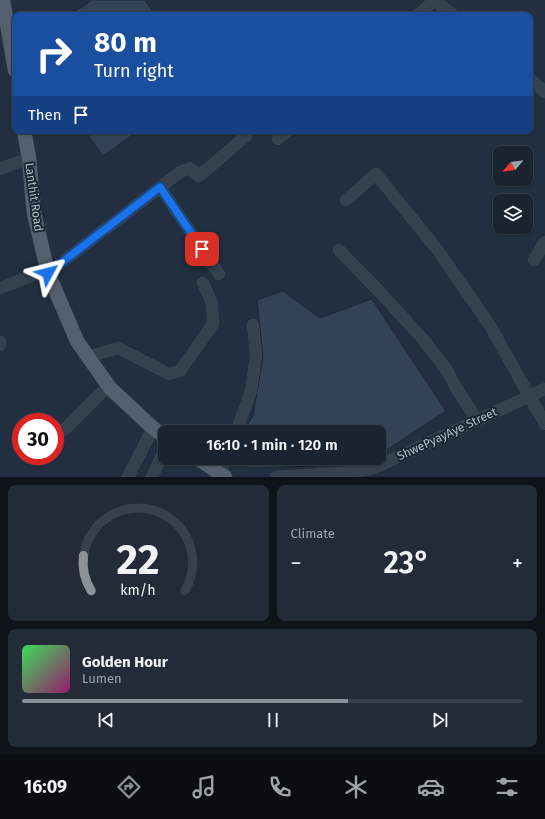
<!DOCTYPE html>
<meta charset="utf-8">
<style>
:root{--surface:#1a2330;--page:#232b38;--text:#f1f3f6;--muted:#9fa4ab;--line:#38404c;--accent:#8c9099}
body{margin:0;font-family:"Fira Sans",sans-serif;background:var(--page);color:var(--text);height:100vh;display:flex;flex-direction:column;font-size:15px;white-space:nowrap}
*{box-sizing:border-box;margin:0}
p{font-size:13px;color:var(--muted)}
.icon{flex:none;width:22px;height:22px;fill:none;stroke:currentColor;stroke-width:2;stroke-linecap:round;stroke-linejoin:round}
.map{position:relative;height:477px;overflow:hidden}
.drawer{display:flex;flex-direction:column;gap:8px;padding:8px;background:#0e131a;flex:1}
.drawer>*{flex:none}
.top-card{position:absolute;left:12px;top:12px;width:521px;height:122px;border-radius:8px;box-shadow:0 1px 3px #0004,0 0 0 1px var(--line);background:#1a4fa0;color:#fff;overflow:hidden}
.needle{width:26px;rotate:242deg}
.buttons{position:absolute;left:493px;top:146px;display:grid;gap:8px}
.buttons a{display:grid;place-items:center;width:40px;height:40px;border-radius:8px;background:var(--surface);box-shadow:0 1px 3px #0004,0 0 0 1px var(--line);font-size:20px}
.speed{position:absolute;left:12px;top:413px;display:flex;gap:8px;font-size:20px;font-weight:700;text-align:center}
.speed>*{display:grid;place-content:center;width:52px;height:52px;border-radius:50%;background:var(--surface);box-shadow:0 1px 3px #0004,0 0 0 1px var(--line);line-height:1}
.speed .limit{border:6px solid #d22;background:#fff;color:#111}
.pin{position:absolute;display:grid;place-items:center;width:34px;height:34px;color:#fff;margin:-17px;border-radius:8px;box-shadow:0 2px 6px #0006}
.me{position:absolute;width:44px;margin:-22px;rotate:52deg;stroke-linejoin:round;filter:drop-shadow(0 0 3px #0008)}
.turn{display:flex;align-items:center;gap:14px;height:84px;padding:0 16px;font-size:18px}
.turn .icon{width:52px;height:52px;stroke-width:2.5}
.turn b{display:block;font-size:28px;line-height:34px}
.then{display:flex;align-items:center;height:38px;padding:0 16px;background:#0003;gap:8px;font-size:15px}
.big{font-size:30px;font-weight:600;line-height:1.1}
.drawer .tile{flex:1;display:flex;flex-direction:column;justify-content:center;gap:6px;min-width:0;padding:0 14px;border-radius:8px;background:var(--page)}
.drawer .dial{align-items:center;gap:0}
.dial svg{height:104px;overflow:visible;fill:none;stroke:var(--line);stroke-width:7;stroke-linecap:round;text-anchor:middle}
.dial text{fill:var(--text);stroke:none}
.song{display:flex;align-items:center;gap:12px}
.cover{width:48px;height:48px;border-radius:6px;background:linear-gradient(135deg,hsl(130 70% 55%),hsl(320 70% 35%))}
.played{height:4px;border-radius:2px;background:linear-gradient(90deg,var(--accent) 65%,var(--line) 65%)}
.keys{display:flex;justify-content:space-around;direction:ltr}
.heat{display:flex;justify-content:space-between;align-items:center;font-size:22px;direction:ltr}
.drawer .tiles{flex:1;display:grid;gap:8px;grid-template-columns:1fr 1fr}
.tile:last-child{grid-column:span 2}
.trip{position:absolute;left:158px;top:425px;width:228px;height:40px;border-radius:8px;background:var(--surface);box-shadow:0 1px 3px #0004,0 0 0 1px var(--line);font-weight:600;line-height:40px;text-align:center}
.dock{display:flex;height:64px;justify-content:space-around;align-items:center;background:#0a0e13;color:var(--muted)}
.dock .icon{width:28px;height:28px}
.dock .active{color:var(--accent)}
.dock b{font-size:18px;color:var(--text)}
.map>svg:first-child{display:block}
.building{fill:#334356;stroke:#1d2836}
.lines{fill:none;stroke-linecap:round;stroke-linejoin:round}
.minor-casing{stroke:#3f4a58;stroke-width:12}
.major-casing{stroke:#3f4a58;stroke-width:15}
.minor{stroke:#36414f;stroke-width:11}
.major{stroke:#54606f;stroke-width:14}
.route-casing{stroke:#114b97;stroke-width:10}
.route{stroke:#1a73e8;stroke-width:7}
.labels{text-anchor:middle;stroke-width:4;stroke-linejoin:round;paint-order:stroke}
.street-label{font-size:12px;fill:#b2bcca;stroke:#1b2634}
</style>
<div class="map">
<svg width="545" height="477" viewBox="0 0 545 477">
<rect width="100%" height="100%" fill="#222f40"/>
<path class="building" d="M 92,0 L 145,0 L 155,15 L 70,15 Z
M 85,131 L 138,131 L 103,156 Z
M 283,291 L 320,318 L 372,299 L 446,411 L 379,455 L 379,432 L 243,432 L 253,416 L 263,357 L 257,300 Z
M 234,458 L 318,458 L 318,466 L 249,468 Z"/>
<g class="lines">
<g class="minor-casing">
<path id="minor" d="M 434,0 L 453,15
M 418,15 L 435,0
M 530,79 L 545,92
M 278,139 L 287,131
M 0,169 L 29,158
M 160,187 L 219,274
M 346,200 L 376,174 L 436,248 L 489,324 L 545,424
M 339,250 L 376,288 L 422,338 L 446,369 L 457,389 L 477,420
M 534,260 L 545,242
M 48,273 L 180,172 L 190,168 L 199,176 L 246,136
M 0,288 L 47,270
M 0,342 L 0,345
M 88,357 L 118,348 L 169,374 L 180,371 L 213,324 L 212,303 L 203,283
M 55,432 L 64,430 L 108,386
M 236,432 L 251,391 L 256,356 L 253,325
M 219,473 L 227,458
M 128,477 L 153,428
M 152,477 L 165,449
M 276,477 L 354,472 L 374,468 L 545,389"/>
</g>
<g class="major-casing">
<path id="major" d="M 3,0 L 15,70
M 24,131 L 29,158 L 34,213 L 48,273 L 77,341 L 110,388 L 153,428 L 165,437
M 197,458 L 225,477"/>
</g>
<use href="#minor" class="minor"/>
<use href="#major" class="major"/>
</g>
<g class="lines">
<g class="route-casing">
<path id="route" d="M 48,273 L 160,187 L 202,249"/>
</g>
<use href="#route" class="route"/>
</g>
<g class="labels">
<g class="street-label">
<text transform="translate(34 197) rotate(82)" y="4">Lanthit Road</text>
<text transform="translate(447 434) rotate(-25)" y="4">ShwePyayAye Street</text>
</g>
</g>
</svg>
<div class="buttons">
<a><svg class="needle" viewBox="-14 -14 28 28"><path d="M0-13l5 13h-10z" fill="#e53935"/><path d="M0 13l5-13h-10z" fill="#9fa4ab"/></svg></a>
<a><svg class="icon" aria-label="layers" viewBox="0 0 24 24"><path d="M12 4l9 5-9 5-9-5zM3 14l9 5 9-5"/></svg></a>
</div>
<div class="speed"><div class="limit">30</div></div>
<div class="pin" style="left:202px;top:249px;background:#d93025"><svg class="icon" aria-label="arrive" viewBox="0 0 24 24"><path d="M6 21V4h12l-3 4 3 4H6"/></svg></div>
<svg class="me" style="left:48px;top:273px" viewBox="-20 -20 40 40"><path d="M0-17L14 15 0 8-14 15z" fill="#1a73e8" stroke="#fff" stroke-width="4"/></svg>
<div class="trip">16:10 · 1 min · 120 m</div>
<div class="top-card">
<div class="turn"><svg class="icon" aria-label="right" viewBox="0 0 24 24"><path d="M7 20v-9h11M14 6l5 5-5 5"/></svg><div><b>80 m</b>Turn right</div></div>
<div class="then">Then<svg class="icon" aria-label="arrive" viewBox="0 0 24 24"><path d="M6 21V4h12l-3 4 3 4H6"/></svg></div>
</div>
</div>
<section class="drawer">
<div class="tiles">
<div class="tile dial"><svg viewBox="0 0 100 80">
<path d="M14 69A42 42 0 1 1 86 69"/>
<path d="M14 69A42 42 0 0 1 8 42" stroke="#8c9099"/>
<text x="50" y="56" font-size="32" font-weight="700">22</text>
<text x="50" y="72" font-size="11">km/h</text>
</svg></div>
<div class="tile"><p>Climate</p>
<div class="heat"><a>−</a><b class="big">23°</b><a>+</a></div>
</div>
<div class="tile">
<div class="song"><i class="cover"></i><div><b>Golden Hour</b><p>Lumen</p></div></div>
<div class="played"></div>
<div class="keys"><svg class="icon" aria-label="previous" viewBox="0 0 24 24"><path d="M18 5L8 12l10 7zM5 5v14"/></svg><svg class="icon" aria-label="pause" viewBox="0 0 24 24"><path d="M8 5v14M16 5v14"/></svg><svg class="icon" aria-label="next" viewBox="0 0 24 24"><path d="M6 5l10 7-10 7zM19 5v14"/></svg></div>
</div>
</div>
</section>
<nav class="dock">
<b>16:09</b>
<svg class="icon active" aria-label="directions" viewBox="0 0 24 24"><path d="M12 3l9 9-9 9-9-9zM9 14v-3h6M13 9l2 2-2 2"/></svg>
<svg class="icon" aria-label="music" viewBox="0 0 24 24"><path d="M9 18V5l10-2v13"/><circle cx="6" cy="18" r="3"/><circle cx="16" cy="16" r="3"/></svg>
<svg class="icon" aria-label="phone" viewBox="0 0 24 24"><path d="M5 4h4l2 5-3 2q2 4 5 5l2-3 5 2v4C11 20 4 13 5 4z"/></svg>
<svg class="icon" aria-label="climate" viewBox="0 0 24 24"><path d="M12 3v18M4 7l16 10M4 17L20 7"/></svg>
<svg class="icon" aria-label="car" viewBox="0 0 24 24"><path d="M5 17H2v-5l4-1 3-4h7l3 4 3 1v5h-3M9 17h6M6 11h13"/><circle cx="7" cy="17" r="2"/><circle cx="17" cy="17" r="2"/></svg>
<svg class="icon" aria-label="filters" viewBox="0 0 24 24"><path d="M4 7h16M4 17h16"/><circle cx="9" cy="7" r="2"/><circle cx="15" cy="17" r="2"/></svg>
</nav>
